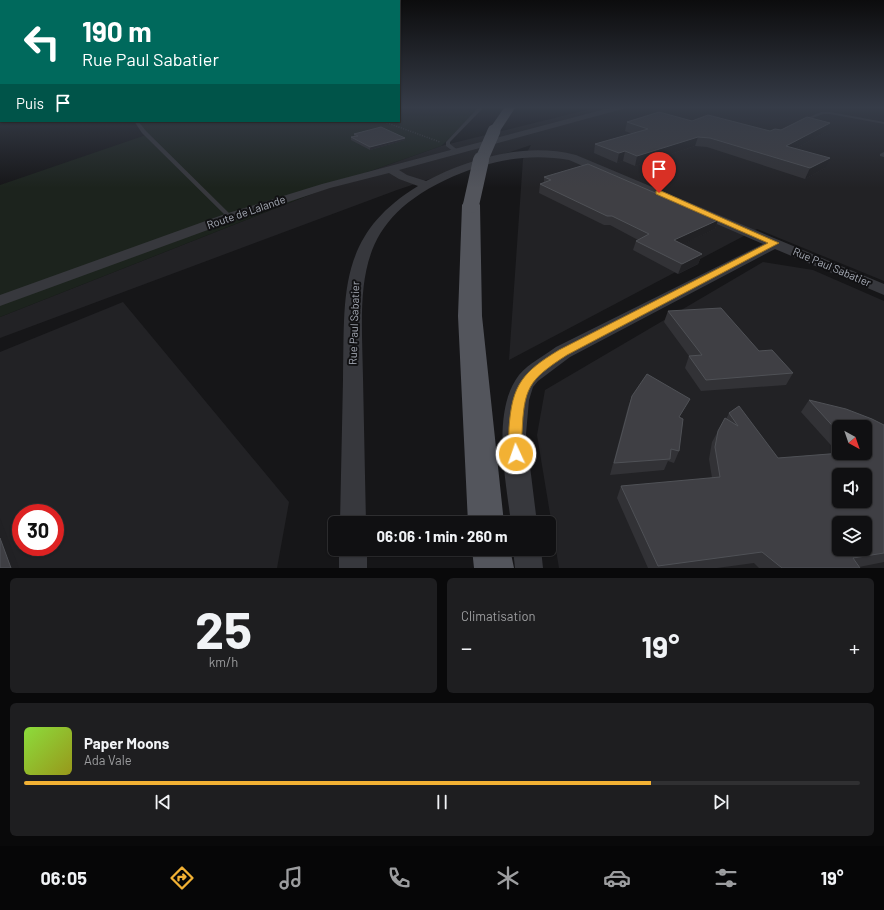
<!DOCTYPE html>
<html lang="fr">
<meta charset="utf-8">
<style>
:root{--surface:#101012;--page:#1e1e20;--text:#f1f3f6;--muted:#9c9d9f;--line:#303032;--accent:#f2b134}
body{margin:0;font-family:Barlow,sans-serif;background:var(--page);color:var(--text);height:100vh;display:flex;flex-direction:column;font-size:15px;white-space:nowrap}
*{box-sizing:border-box;margin:0}
p{font-size:13px;color:var(--muted)}
.icon{flex:none;width:22px;height:22px;fill:none;stroke:currentColor;stroke-width:2;stroke-linecap:round;stroke-linejoin:round}
.map{position:relative;height:568px;overflow:hidden}
.side{display:flex;flex-direction:column;gap:10px;padding:10px;background:#09090a;flex:1}
.side>*{flex:none}
.hud{position:absolute;left:0px;top:0px;width:400px;height:122px;box-shadow:0 1px 3px #0004,0 0 0 1px var(--line);background:#00695c;color:#fff;overflow:hidden}
.needle{width:26px;rotate:140deg}
.fabs{position:absolute;left:832px;top:420px;display:grid;gap:8px}
.fabs a{display:grid;place-items:center;width:40px;height:40px;border-radius:6px;background:var(--surface);box-shadow:0 1px 3px #0004,0 0 0 1px var(--line);font-size:20px}
.speed{position:absolute;left:12px;top:504px;display:flex;gap:8px;font-size:20px;font-weight:700;text-align:center}
.speed>*{display:grid;place-content:center;width:52px;height:52px;border-radius:50%;background:var(--surface);box-shadow:0 1px 3px #0004,0 0 0 1px var(--line);line-height:1}
.speed .limit{border:6px solid #d22;background:#fff;color:#111}
.pin{position:absolute;display:grid;place-items:center;width:34px;height:34px;color:#fff;margin:-41px -17px;border-radius:50% 50% 50% 0;rotate:-45deg;box-shadow:0 0 4px #0007}
.pin .icon{rotate:45deg}
.me{position:absolute;width:44px;margin:-22px;rotate:357deg;stroke-linejoin:round;filter:drop-shadow(0 0 3px #0008)}
.turn{display:flex;align-items:center;gap:14px;height:84px;padding:0 16px;font-size:18px}
.turn .icon{width:52px;height:52px;stroke-width:2.5}
.turn b{display:block;font-size:28px;line-height:34px}
.then{display:flex;align-items:center;height:38px;padding:0 16px;background:#0003;gap:8px;font-size:15px}
.big{font-size:30px;font-weight:700;line-height:1.1}
.side .widget{flex:1;display:flex;flex-direction:column;justify-content:center;gap:6px;min-width:0;padding:0 14px;border-radius:6px;background:var(--page)}
.side .dial{align-items:center;gap:0}
.dial b{font-size:52px;line-height:1}
.song{display:flex;align-items:center;gap:12px}
.cover{width:48px;height:48px;border-radius:6px;background:linear-gradient(135deg,hsl(90 70% 55%),hsl(60 70% 35%))}
.played{height:4px;border-radius:2px;background:linear-gradient(90deg,var(--accent) 75%,var(--line) 75%)}
.keys{display:flex;justify-content:space-around;direction:ltr}
.heat{display:flex;justify-content:space-between;align-items:center;font-size:22px;direction:ltr}
.side .tiles{flex:1;display:grid;gap:10px;grid-template-columns:1fr 1fr}
.widget:last-child{grid-column:span 2}
.trip{position:absolute;left:328px;top:516px;width:228px;height:40px;border-radius:6px;background:var(--surface);box-shadow:0 1px 3px #0004,0 0 0 1px var(--line);font-weight:700;line-height:40px;text-align:center}
.dock{display:flex;height:64px;justify-content:space-around;align-items:center;background:#060607;color:var(--muted)}
.dock .icon{width:28px;height:28px}
.dock .active{color:var(--accent)}
.dock b{font-size:18px;color:var(--text)}
.map>svg:first-child{display:block}
.built{fill:#222225;fill-rule:evenodd}
.green{fill:#1c231d}
.lines{fill:none;stroke-linecap:round;stroke-linejoin:round}
.path{stroke:#3d3f44;stroke-width:1.5;stroke-dasharray:1 1.5;stroke-linecap:butt}
.service{fill:#37383d;fill-rule:evenodd}
.minor{fill:#37383d;fill-rule:evenodd}
.primary{fill:#53555c;fill-rule:evenodd}
.primary-bridge-far1{stroke:#53555c;stroke-width:13}
.primary-bridge{stroke:#53555c;stroke-width:16}
.wall{fill:#323236;fill-rule:evenodd}
.shaded-wall{fill:#212124}
.building{fill:#3f3f44;stroke:#4f5156;fill-rule:evenodd}
.route{fill:#f2b134;stroke:#9d7322}
.labels{text-anchor:middle;stroke-width:4;stroke-linejoin:round;paint-order:stroke}
.street-label{font-size:11px;fill:#a8adb8;stroke:#111113}
</style>
<div class="map">
<svg width="884" height="568" viewBox="0 0 884 568">
<rect width="100%" height="100%" fill="#161618"/>
<path class="built" d="M 595,108 L 884,108 L 884,281 L 757,229 L 509,360 L 523,159 L 531,145 L 397,190 L 0,338 L 0,317 L 365,173 L 441,146 Z
M 763,262 L 813,270 L 884,301 L 884,568 L 559,568 L 537,435 L 545,390 ZM 839,427 L 865,427 L 865,453 L 839,453 ZM 839,475 L 865,475 L 865,501 L 839,501 ZM 839,523 L 865,523 L 865,549 L 839,549 Z
M 123,302 L 289,502 L 277,568 L 0,568 L 0,352 ZM 21,513 L 55,513 L 55,547 L 21,547 Z"/>
<path class="green" d="M 399,108 L 484,108 L 441,146 L 365,173 L 0,317 L 0,185 L 146,135 L 134,121 L 399,121 Z"/>
<g class="lines">
<path class="path" d="M 382,121 L 440,142"/>
<path class="service" d="M 478,108 L 483,108 L 450,142 L 450,144 L 459,151 L 454,152 L 446,146 L 446,142 Z
M 821,112 L 830,112 L 884,122 L 884,124 L 830,114 L 823,114 L 802,122 L 800,121 Z
M 134,121 L 138,121 L 146,131 L 232,216 L 232,218 L 228,218 L 142,133 Z
M 884,152 L 884,157 L 880,156 L 880,154 Z"/>
<path class="minor" d="M 609,108 L 626,108 L 399,170 L 407,175 L 426,181 C 471,158 525,142 576,155 L 884,284 L 884,295 L 775,249 L 570,357 L 538,381 L 533,387 L 529,400 L 526,434 L 537,523 L 511,523 C 506,481 491,411 519,375 C 529,363 544,356 556,347 L 763,244 L 569,160 C 529,153 492,160 454,176 C 352,221 361,282 363,378 C 364,426 365,475 366,523 L 340,523 C 341,475 342,428 343,380 C 345,297 336,236 418,186 L 399,179 L 389,173 L 330,188 L 235,220 L 0,306 L 0,295 L 225,214 L 322,184 Z
M 339,549 L 367,549 L 367,568 L 339,568 Z
M 513,549 L 541,549 L 543,568 L 515,568 Z"/>
<path class="primary" d="M 504,108 L 515,108 L 498,134 L 490,134 L 488,131 Z
M 471,200 L 477,201 L 480,205 L 482,316 L 504,523 L 468,523 L 458,316 L 462,205 L 465,201 Z
M 472,549 L 510,549 L 514,568 L 474,568 Z"/>
<path class="primary-bridge-far1" d="M 481,161 L 494,131"/>
<path class="primary-bridge" d="M 471,205 L 481,160"/>
</g>
<path class="wall" d="M 692,121 L 770,131 L 781,130 L 826,132 L 795,149 L 825,168 L 805,179 L 707,147 L 695,146 L 635,166 L 623,161 L 617,163 L 594,153 L 595,144 L 633,134 L 625,131 L 627,122 Z
M 354,134 L 405,138 L 405,140 L 370,150 L 351,140 L 351,137 L 354,136 Z
M 544,177 L 718,220 L 715,229 L 683,244 L 702,254 L 698,264 L 678,274 L 633,250 L 636,241 L 638,240 L 610,225 L 604,225 L 539,193 L 540,184 L 544,183 Z
M 668,311 L 759,351 L 793,373 L 786,385 L 701,391 L 685,368 L 689,356 L 664,322 Z
M 632,396 L 690,399 L 685,410 L 680,418 L 679,451 L 674,463 L 668,461 L 664,470 L 610,475 L 628,407 Z
M 809,400 L 884,425 L 884,562 L 859,567 L 860,568 L 759,568 L 754,563 L 717,568 L 648,568 L 617,498 L 621,486 L 712,478 L 709,459 L 712,442 L 718,431 L 726,419 L 729,413 L 778,458 L 838,453 L 801,412 ZM 839,427 L 865,453 L 839,453 Z"/>
<path class="shaded-wall" d="M 830,123 L 826,132 L 782,156 L 786,146 Z
M 698,137 L 695,146 L 635,166 L 637,156 Z
M 405,138 L 405,140 L 370,150 L 370,147 Z
M 625,151 L 623,161 L 617,163 L 619,153 Z
M 830,158 L 825,168 L 805,179 L 810,168 Z
M 718,220 L 715,229 L 671,250 L 674,240 Z
M 702,254 L 698,264 L 678,274 L 682,264 Z
M 690,399 L 685,410 L 674,428 L 679,417 Z
M 0,518 L 19,568 L 11,568 L 0,538 Z"/>
<path class="building" d="M 659,112 L 692,121 L 708,115 L 770,131 L 775,129 L 781,130 L 807,117 L 830,123 L 786,146 L 830,158 L 810,168 L 710,138 L 698,137 L 637,156 L 625,151 L 619,153 L 595,144 L 648,129 L 627,122 Z
M 381,127 L 405,138 L 370,147 L 351,137 L 358,136 L 354,134 Z
M 588,164 L 718,220 L 674,240 L 702,254 L 682,264 L 636,241 L 649,234 L 612,216 L 607,216 L 540,184 L 551,180 L 544,177 Z
M 721,308 L 759,351 L 772,350 L 793,373 L 706,380 L 689,356 L 702,355 L 668,311 Z
M 647,374 L 690,399 L 679,417 L 683,419 L 679,451 L 671,449 L 670,459 L 614,463 L 632,396 Z
M 809,400 L 846,409 L 872,419 L 884,425 L 884,553 L 853,558 L 860,568 L 782,568 L 762,552 L 658,566 L 621,486 L 720,477 L 715,447 L 718,431 L 725,418 L 738,426 L 729,413 L 739,406 L 778,458 L 842,453 L 865,453 L 865,427 L 839,427 L 839,433 ZM 839,475 L 865,475 L 865,501 L 839,501 ZM 839,523 L 865,523 L 865,549 L 839,549 Z
M 0,538 L 11,568 L 0,568 Z"/>
<linearGradient id="sky" x2="0" y2="1"><stop stop-color="#0c0c0d"/><stop offset="0.57" stop-color="#363c48"/><stop offset="1" stop-color="#363c48" stop-opacity="0"/></linearGradient>
<rect width="884" height="188" fill="url(#sky)"/>
<path class="route" d="M 656,191 L 661,191 L 779,243 L 567,355 C 528,380 524,388 522,433 C 521,441 525,451 521,458 L 516,460 L 512,458 C 507,449 509,438 509,428 C 512,384 523,372 559,350 L 768,243 L 656,194 Z"/>
<g class="labels">
<g class="street-label">
<text transform="translate(246 212) rotate(-19)" y="4">Route de Lalande</text>
<text transform="translate(832 267) rotate(23)" y="4">Rue Paul Sabatier</text>
<text transform="translate(354 323) rotate(-88)" y="4">Rue Paul Sabatier</text>
</g>
</g>
</svg>
<div class="fabs">
<a><svg class="needle" viewBox="-14 -14 28 28"><path d="M0-13l5 13h-10z" fill="#e53935"/><path d="M0 13l5-13h-10z" fill="#9c9d9f"/></svg></a>
<a><svg class="icon" aria-label="sound" viewBox="0 0 24 24"><path d="M4 9h4l5-4v14l-5-4H4zM17 9q2 3 0 6"/></svg></a>
<a><svg class="icon" aria-label="layers" viewBox="0 0 24 24"><path d="M12 4l9 5-9 5-9-5zM3 14l9 5 9-5"/></svg></a>
</div>
<div class="speed"><div class="limit">30</div></div>
<div class="pin" style="left:659px;top:193px;background:#d93025"><svg class="icon" aria-label="arrive" viewBox="0 0 24 24"><path d="M6 21V4h12l-3 4 3 4H6"/></svg></div>
<svg class="me" style="left:516px;top:454px" viewBox="-20 -20 40 40"><circle r="17" fill="#f2b134" stroke="#fff" stroke-width="3"/><path d="M0-11L8 9 0 5-8 9z" fill="#fff"/></svg>
<div class="trip">06:06 · 1 min · 260 m</div>
<div class="hud">
<div class="turn"><svg class="icon" aria-label="left" viewBox="0 0 24 24"><path d="M17 20v-9H6M10 6l-5 5 5 5"/></svg><div><b>190 m</b>Rue Paul Sabatier</div></div>
<div class="then">Puis<svg class="icon" aria-label="arrive" viewBox="0 0 24 24"><path d="M6 21V4h12l-3 4 3 4H6"/></svg></div>
</div>
</div>
<section class="side">
<div class="tiles">
<div class="widget dial"><b>25</b><p>km/h</p></div>
<div class="widget"><p>Climatisation</p>
<div class="heat"><a>−</a><b class="big">19°</b><a>+</a></div>
</div>
<div class="widget">
<div class="song"><i class="cover"></i><div><b>Paper Moons</b><p>Ada Vale</p></div></div>
<div class="played"></div>
<div class="keys"><svg class="icon" aria-label="previous" viewBox="0 0 24 24"><path d="M18 5L8 12l10 7zM5 5v14"/></svg><svg class="icon" aria-label="pause" viewBox="0 0 24 24"><path d="M8 5v14M16 5v14"/></svg><svg class="icon" aria-label="next" viewBox="0 0 24 24"><path d="M6 5l10 7-10 7zM19 5v14"/></svg></div>
</div>
</div>
</section>
<nav class="dock">
<b>06:05</b>
<svg class="icon active" aria-label="directions" viewBox="0 0 24 24"><path d="M12 3l9 9-9 9-9-9zM9 14v-3h6M13 9l2 2-2 2"/></svg>
<svg class="icon" aria-label="music" viewBox="0 0 24 24"><path d="M9 18V5l10-2v13"/><circle cx="6" cy="18" r="3"/><circle cx="16" cy="16" r="3"/></svg>
<svg class="icon" aria-label="phone" viewBox="0 0 24 24"><path d="M5 4h4l2 5-3 2q2 4 5 5l2-3 5 2v4C11 20 4 13 5 4z"/></svg>
<svg class="icon" aria-label="climate" viewBox="0 0 24 24"><path d="M12 3v18M4 7l16 10M4 17L20 7"/></svg>
<svg class="icon" aria-label="car" viewBox="0 0 24 24"><path d="M5 17H2v-5l4-1 3-4h7l3 4 3 1v5h-3M9 17h6M6 11h13"/><circle cx="7" cy="17" r="2"/><circle cx="17" cy="17" r="2"/></svg>
<svg class="icon" aria-label="filters" viewBox="0 0 24 24"><path d="M4 7h16M4 17h16"/><circle cx="9" cy="7" r="2"/><circle cx="15" cy="17" r="2"/></svg>
<b>19°</b>
</nav>
